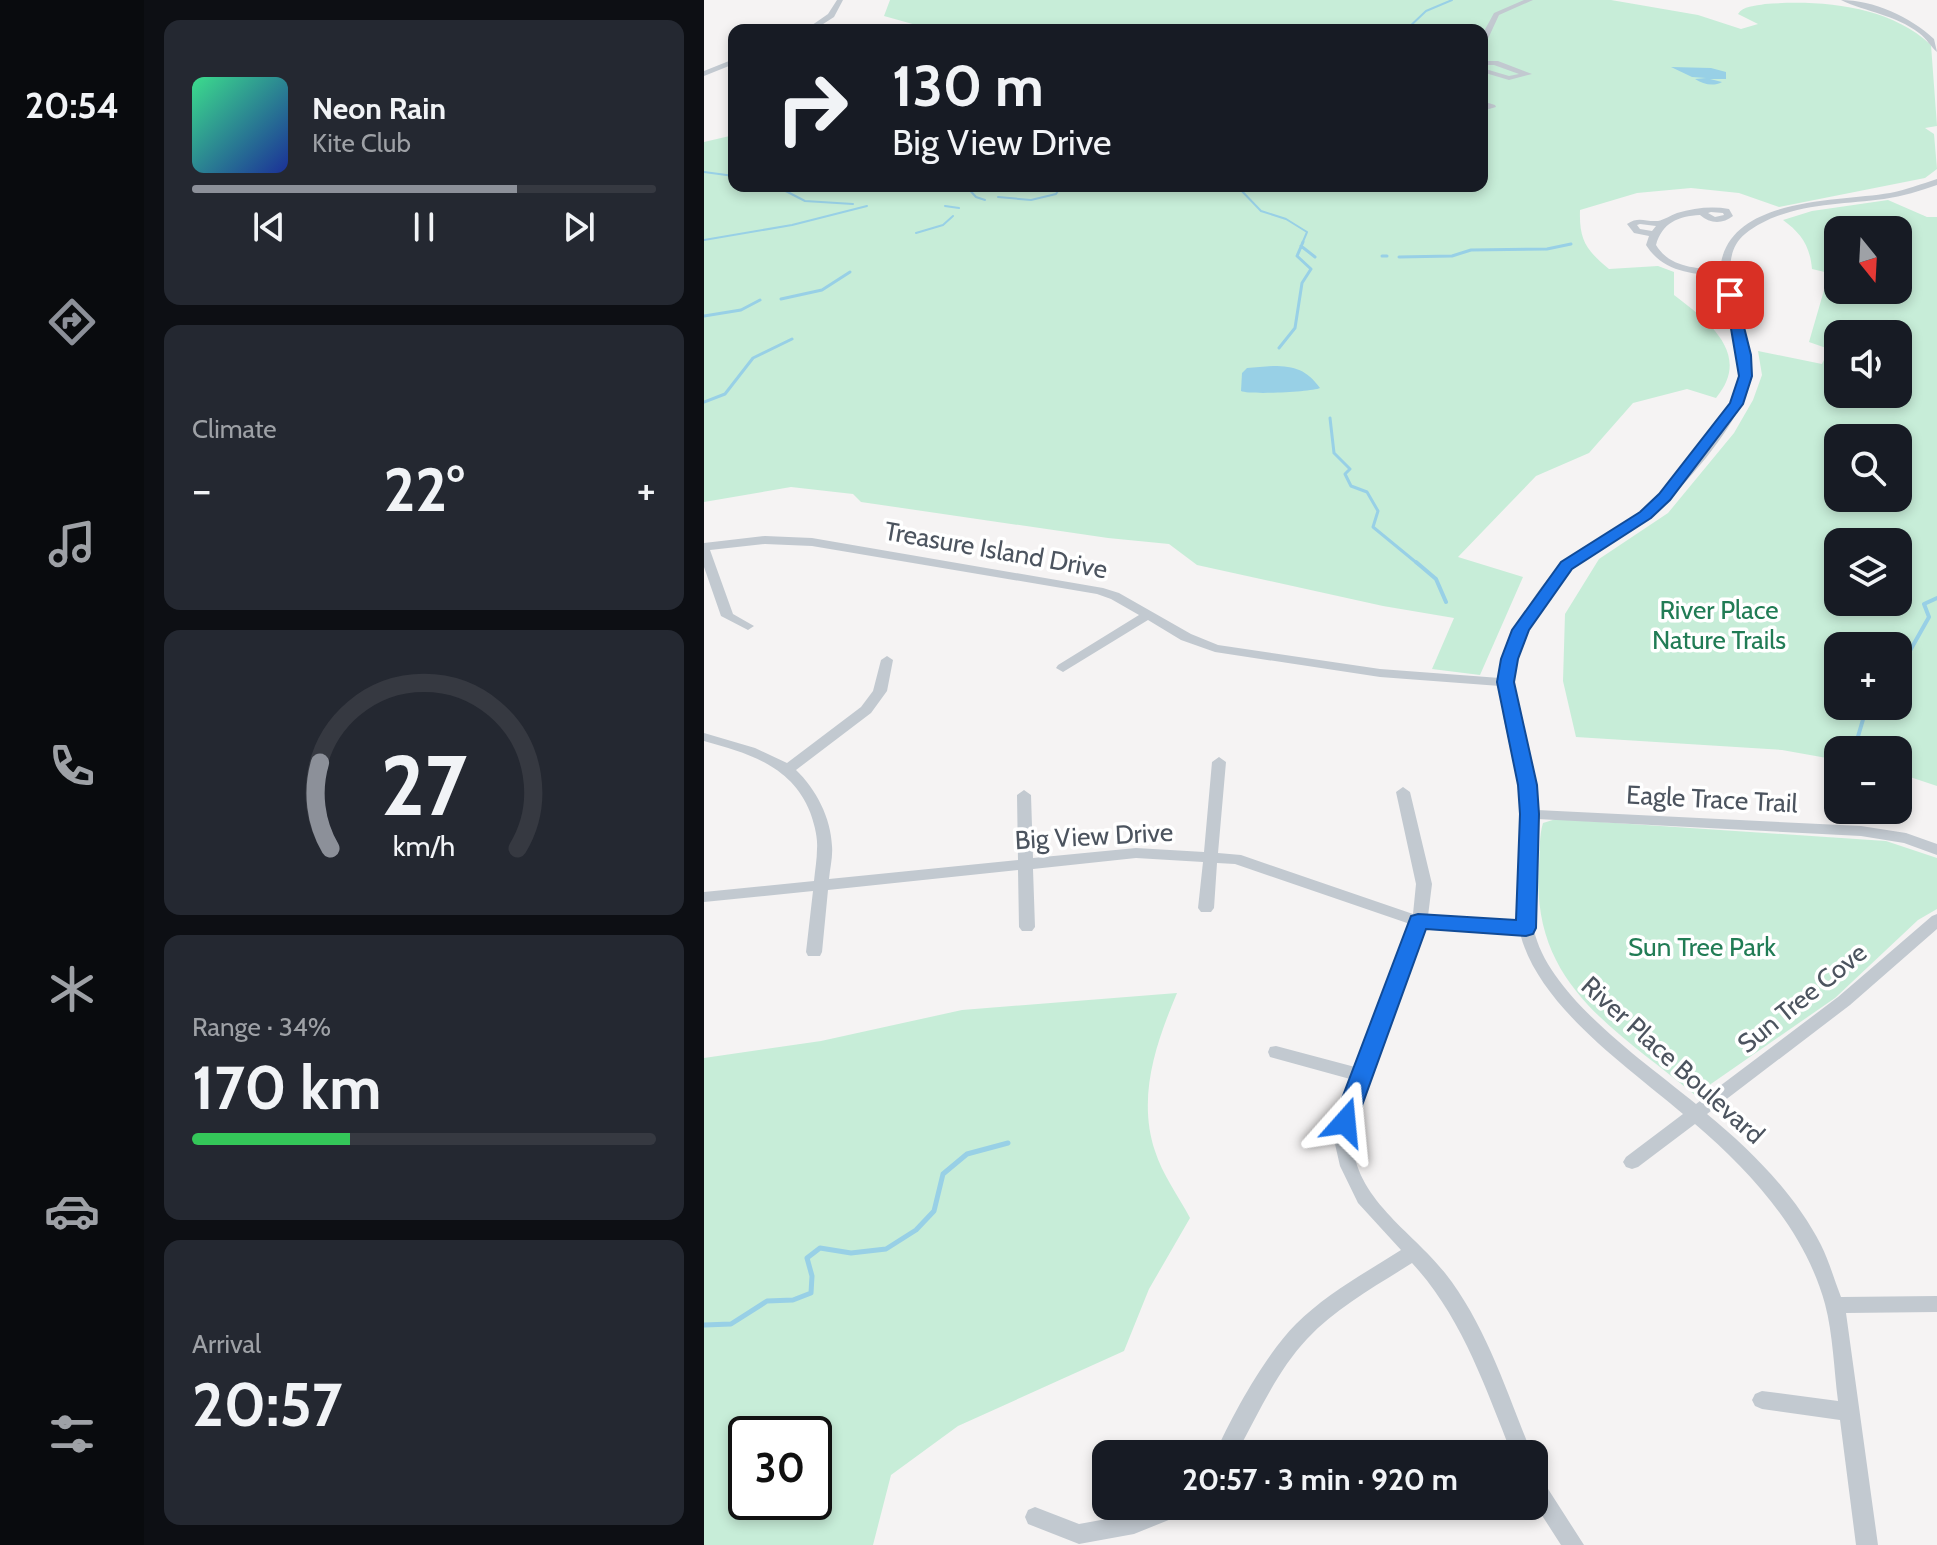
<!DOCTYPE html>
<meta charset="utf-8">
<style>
:root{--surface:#171b24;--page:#242831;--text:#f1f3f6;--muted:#9ea1a6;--line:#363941;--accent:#8c9099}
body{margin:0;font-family:Cabin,sans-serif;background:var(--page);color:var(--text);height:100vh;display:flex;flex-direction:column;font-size:30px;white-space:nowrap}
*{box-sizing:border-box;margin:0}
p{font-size:26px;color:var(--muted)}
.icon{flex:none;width:44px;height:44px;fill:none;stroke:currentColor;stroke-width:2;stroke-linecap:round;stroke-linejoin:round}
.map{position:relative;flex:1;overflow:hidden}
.side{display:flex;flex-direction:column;gap:20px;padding:20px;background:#0d0f14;width:560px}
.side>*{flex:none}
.top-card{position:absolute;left:24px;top:24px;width:760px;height:168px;border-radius:16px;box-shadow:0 4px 12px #0003;background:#171b24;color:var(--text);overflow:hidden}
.needle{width:52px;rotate:162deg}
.buttons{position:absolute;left:1120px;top:216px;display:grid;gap:16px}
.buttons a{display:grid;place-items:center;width:88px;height:88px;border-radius:16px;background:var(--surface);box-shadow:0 4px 12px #0003;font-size:40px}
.speed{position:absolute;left:24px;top:1416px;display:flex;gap:16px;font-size:40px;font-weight:700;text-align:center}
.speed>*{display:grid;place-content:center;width:104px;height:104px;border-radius:50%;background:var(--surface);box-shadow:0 4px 12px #0003;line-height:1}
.speed .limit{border:4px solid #111;border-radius:12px;background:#fff;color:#111}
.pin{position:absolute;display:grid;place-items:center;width:68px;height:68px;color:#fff;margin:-34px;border-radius:16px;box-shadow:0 4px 12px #0006}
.me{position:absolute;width:88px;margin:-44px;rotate:18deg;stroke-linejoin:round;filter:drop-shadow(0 0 6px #0008)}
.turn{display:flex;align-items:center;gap:28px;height:168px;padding:0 32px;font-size:36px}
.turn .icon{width:104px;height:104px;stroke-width:2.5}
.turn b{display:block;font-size:56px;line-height:68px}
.big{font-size:60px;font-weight:800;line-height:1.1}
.side .widget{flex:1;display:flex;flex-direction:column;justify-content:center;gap:12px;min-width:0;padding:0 28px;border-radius:16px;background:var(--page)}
.side .dial{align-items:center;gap:0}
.dial svg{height:208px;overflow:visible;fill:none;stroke:var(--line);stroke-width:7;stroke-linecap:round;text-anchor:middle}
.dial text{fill:var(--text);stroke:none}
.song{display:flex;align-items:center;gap:24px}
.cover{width:96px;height:96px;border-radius:12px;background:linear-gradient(135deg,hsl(150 70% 55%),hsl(230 70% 35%))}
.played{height:8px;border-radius:4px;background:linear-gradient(90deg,var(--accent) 70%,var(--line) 70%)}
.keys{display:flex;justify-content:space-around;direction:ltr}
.heat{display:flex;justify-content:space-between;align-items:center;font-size:44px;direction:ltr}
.charge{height:12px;border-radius:6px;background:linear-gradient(90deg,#34c759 34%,var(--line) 0)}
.trip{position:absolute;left:388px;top:1440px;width:456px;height:80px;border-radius:16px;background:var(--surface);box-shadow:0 4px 12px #0003;font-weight:800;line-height:80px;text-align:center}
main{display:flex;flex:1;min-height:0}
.tabs{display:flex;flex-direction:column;width:144px;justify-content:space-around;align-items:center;background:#090b0e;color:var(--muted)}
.tabs .icon{width:56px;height:56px}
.tabs .active{color:var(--accent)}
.tabs b{font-size:36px;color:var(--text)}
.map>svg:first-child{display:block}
.green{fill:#c7edd8;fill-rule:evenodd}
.water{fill:#98d0e6}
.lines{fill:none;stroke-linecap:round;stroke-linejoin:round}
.stream-far3{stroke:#98d0e6;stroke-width:2}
.stream-far2{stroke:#98d0e6;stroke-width:3}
.stream-far1{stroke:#98d0e6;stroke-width:4}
.stream{stroke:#98d0e6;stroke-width:5}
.minor{fill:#c2c9d0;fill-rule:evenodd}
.route{fill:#1a73e8;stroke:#114b97;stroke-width:2}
.labels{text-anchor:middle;stroke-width:7;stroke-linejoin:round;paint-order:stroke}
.street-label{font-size:26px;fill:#4c545f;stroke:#fff}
.park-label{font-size:26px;fill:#217c55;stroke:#fff}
</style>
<main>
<nav class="tabs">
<b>20:54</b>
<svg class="icon active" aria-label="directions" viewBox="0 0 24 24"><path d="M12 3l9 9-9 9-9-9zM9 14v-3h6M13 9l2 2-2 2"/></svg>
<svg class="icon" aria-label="music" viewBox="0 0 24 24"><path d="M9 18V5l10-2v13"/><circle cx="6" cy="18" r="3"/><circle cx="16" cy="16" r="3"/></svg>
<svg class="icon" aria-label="phone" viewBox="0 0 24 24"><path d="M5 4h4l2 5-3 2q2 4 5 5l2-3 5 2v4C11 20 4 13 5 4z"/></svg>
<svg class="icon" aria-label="climate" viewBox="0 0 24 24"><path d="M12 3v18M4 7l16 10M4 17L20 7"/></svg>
<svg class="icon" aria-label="car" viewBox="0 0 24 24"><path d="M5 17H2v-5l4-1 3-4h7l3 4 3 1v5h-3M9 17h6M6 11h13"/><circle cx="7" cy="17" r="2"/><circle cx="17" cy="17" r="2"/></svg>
<svg class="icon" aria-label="filters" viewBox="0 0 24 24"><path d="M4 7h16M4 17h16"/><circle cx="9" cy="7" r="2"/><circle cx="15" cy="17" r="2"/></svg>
</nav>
<section class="side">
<div class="widget">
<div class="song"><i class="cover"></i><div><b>Neon Rain</b><p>Kite Club</p></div></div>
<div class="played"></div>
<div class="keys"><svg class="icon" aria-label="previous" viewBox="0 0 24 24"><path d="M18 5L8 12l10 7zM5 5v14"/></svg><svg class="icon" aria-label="pause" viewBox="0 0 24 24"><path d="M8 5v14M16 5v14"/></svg><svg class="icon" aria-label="next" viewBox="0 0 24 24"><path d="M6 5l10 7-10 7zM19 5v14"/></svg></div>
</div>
<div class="widget"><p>Climate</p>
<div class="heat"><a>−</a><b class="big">22°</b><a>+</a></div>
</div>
<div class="widget dial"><svg viewBox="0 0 100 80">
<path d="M14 69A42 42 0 1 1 86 69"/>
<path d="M14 69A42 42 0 0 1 10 36" stroke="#8c9099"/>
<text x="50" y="56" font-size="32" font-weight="700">27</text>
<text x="50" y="72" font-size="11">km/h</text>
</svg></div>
<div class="widget"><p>Range · 34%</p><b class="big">170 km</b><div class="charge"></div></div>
<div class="widget"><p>Arrival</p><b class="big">20:57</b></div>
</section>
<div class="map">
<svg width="1233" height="1545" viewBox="0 0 1233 1545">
<rect width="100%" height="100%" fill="#f5f3f3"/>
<path class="green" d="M 186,0 L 907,0 L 994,15 L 1037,29 L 1054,24 L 1034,14 C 1039,6 1051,6 1061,4 C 1117,0 1184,5 1227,45 L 1233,126 L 1221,128 L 1230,134 L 1233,169 L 1221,178 L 1075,207 L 1035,193 L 987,188 L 933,193 L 876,210 C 875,240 882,250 905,269 L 954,266 L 970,272 L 970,295 C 1003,320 1049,354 1012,398 L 983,389 L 929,403 L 885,453 L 832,476 L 754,557 L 819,577 L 776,675 L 728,669 L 750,618 L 679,606 L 493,565 L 465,544 L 404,538 L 157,502 L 149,494 L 87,487 L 0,502 L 0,142 L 30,135 L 30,186 L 778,186 L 778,30 L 482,30 L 429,24 L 389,30 L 230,30 L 180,16 Z
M 1184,200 L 1223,217 L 1233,217 L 1233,786 L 1194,773 L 1194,750 L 1134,750 L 1134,760 L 1078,750 L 872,737 L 859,681 L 861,614 L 895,559 L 964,513 L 1030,433 L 1049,400 L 1058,375 L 1054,351 L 1118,364 L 1125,349 L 1105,342 L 1125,273 L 1108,269 C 1106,246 1097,233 1079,220 L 1108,211 ZM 1134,230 L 1194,230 L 1194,290 L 1134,290 ZM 1134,334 L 1194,334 L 1194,394 L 1134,394 ZM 1134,438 L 1194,438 L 1194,498 L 1134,498 ZM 1134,542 L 1194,542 L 1194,602 L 1134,602 ZM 1134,646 L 1194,646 L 1194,706 L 1134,706 Z
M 852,819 L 1182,841 L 1233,858 L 1233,909 L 1214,920 L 1131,998 L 991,1095 C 910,1028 826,984 835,865 C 836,851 835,836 839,823 Z
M 473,993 C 452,1043 433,1097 451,1151 C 458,1174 475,1197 486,1218 L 445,1289 L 420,1351 L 254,1426 L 187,1475 L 169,1545 L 0,1545 L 0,1058 L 117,1041 L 258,1010 ZM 42,1434 L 110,1434 L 110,1502 L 42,1502 Z"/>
<path class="water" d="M 967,67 L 1007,68 L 1022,72 L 1022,79 L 1006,79 L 1018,82 C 1009,87 999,84 991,79 L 1002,78 L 988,77 Z
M 569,366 C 591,366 603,370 616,388 C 607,392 545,395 537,391 L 538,373 L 543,368 Z"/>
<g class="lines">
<path class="stream-far3" d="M 702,30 L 722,11 L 748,0
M 0,172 L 30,176
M 72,186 L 101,201 L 149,204
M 262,186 L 272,197 L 281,200
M 533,186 L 557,211 L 582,219 L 603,232 L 598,244
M 294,197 L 327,200 L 352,194 L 357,186
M 241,206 L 255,208
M 212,233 L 239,225 L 249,216
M 0,240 L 88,225 L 163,206"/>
<path class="stream-far2" d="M 597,246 L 611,257
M 678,256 L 683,256
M 695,257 L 748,256 L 767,250 L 843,249 L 867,244
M 77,299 L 118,290 L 146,272
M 0,316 L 37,310 L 56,300
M 575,348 L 591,328 L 598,283 L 607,269 L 593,256 L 599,242
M 0,402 L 21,394 L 49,358 L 88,339
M 626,418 L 630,453 L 646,469 L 641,474 L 647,486 L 663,492 L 674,511 L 669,527 L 714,564"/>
<path class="stream-far1" d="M 712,562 L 732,579 L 742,602
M 1194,672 L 1225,617 L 1220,604 L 1233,598
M 1150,750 L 1163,706"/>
<path class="stream" d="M 0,1325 L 27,1324 L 63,1301 L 89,1300 L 107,1293 L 108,1276 L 103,1258 L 116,1248 L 147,1253 L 182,1249 L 212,1230 L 230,1211 L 239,1174 L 263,1154 L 304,1143"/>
<path class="minor" d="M 133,0 L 139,0 L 130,17 L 116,26 L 138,30 L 101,30 L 124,14 Z
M 820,0 L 829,0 L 795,15 L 782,43 L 778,45 L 778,35 L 790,13 Z
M 1137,0 C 1169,0 1207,17 1230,39 L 1233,52 C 1227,47 1223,39 1215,33 C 1192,15 1162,12 1137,0 Z
M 30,59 L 30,64 L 0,76 L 0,71 Z
M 778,61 L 794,61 L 828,74 L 805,80 L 778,72 L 778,68 L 805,76 L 815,74 L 790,65 L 778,65 Z
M 778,101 L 791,105 L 792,107 L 778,111 Z
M 1233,179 L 1233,185 C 1216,191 1199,196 1180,199 C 1134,205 1080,203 1041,234 C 1000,267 1060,352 1038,402 C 1022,439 975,493 943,519 C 923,535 897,544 876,560 C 846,583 811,641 809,679 C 806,723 831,765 833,810 L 1157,826 L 1202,833 L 1233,844 L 1233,855 L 1200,843 L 1157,836 L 833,819 C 831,855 823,895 830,930 C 844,996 941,1062 992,1104 L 1134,997 L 1228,916 L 1233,914 L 1233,929 L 1146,1005 L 1003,1114 C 1047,1150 1091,1194 1117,1245 C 1125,1261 1130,1279 1137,1297 L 1233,1296 L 1233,1312 L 1142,1313 L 1174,1545 L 1152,1545 L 1136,1420 L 1058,1409 L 1051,1406 L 1048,1400 L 1051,1394 L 1058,1391 L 1134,1401 C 1130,1370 1129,1334 1121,1304 C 1101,1231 1047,1172 991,1124 L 934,1167 L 928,1169 L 922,1167 L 919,1162 L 922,1157 L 979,1114 C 924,1067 834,1006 816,933 L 720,927 C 705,967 690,1007 675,1047 C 664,1076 648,1109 649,1141 C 650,1198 709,1232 741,1273 C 782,1325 803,1393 828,1454 L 808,1454 C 781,1387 758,1317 708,1263 C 672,1286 633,1307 603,1339 C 572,1372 554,1415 532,1454 L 511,1454 C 528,1415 562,1354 592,1324 C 622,1294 661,1273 697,1250 L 654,1203 L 636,1166 L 631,1144 L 632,1122 L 646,1079 L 566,1057 L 564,1052 L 566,1047 L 572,1046 L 651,1067 L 706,924 L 531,864 L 513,863 L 510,908 L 507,912 L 497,912 L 494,908 L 499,862 L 432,858 L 329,869 L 331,927 L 328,931 L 318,931 L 315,927 L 314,870 L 124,890 L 118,952 L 116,956 L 104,956 L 102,952 L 109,891 L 0,902 L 0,892 L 110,881 C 111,870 113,859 113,849 C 114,837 110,823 106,812 C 88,766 44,753 0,741 L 0,733 L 51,748 L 83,763 L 157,707 L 169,691 L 177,660 L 183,656 L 189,660 L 183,691 L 167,713 L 92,770 C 112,789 127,818 128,846 C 129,857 126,868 125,879 L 314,860 L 313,795 L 320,790 L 327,795 L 329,858 L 432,848 L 500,852 L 508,762 L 515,757 L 522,762 L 514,853 L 537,855 L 709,914 L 712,884 L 692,792 L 699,787 L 706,792 L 728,884 L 724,916 L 814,922 L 818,802 L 799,716 L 796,686 L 676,677 L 511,652 L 477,640 L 444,620 L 359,672 L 352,668 L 354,665 L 435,615 L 407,599 L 393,594 L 108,546 L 61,544 L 6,550 L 29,614 L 50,626 L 44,630 L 17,616 L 0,567 L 0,543 L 61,536 L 108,538 L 399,588 L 415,593 L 487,634 L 514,645 L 676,669 L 796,678 C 800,638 837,578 869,554 C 890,539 915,529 936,513 C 959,494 979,470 998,446 C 1013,427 1028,407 1033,383 C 1040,348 1020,310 1017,276 C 988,274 959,272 942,245 L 945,236 L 930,233 L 923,224 C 935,216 941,222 954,221 C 960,220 967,215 973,213 C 990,208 1008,206 1025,209 L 1029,216 C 1019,224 1006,224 996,215 C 974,216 958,223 952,245 C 966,268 992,268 1016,270 C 1022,196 1133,202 1186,193 C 1202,190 1217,184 1233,179 ZM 1007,212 L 1019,213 L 1020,215 L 1011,217 L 1004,213 ZM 936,224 L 952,226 L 948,231 L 936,229 L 933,225 Z
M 830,1475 L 837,1478 L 880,1545 L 857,1545 L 830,1503 Z
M 450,1506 L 485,1506 L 482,1513 L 430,1534 L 375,1544 L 324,1524 L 321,1517 L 324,1510 L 331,1507 L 375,1524 L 430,1514 Z"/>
</g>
<path class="route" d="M 1021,293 L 1032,295 L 1047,355 L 1048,376 L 1039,404 L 966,500 L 947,518 L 868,569 L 825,630 L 814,659 L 810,682 L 833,785 L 835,814 L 832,928 L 829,934 L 822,936 L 722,929 L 652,1122 L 649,1128 L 641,1131 L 633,1128 L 629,1122 L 707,916 L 714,914 L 812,920 L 816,814 L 814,785 L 793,682 L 797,659 L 808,630 L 857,562 L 936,512 L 955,494 L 1026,403 L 1035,376 Z"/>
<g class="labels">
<g class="street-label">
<text transform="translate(292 550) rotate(10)" y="9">Treasure Island Drive</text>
<text transform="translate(1008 799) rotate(3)" y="9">Eagle Trace Trail</text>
<text transform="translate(390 836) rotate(-3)" y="9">Big View Drive</text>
<text transform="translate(1098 998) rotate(-39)" y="9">Sun Tree Cove</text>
<text transform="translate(969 1060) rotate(42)" y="9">River Place Boulevard</text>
</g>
<g class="park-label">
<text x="1015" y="619">River Place<tspan x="1015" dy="30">Nature Trails</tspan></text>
<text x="998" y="956">Sun Tree Park</text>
</g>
</g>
</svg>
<div class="buttons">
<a><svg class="needle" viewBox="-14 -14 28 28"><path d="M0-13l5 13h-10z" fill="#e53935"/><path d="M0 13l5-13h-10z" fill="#9ea1a6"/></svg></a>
<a><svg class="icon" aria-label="sound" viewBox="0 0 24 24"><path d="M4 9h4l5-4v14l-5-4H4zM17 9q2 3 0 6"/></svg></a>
<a><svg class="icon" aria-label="search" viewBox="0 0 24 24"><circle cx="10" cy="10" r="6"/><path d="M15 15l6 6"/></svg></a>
<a><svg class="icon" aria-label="layers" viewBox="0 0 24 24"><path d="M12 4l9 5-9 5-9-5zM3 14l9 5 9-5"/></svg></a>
<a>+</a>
<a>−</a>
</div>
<div class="speed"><div class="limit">30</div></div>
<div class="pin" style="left:1026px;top:295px;background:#d93025"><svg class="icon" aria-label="arrive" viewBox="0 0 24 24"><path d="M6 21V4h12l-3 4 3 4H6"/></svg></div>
<svg class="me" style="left:641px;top:1122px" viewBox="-20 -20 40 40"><path d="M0-17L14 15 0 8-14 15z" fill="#1a73e8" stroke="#fff" stroke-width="4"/></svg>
<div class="trip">20:57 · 3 min · 920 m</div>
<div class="top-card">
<div class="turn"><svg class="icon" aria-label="right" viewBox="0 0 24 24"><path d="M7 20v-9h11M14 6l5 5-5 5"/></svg><div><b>130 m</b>Big View Drive</div></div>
</div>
</div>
</main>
